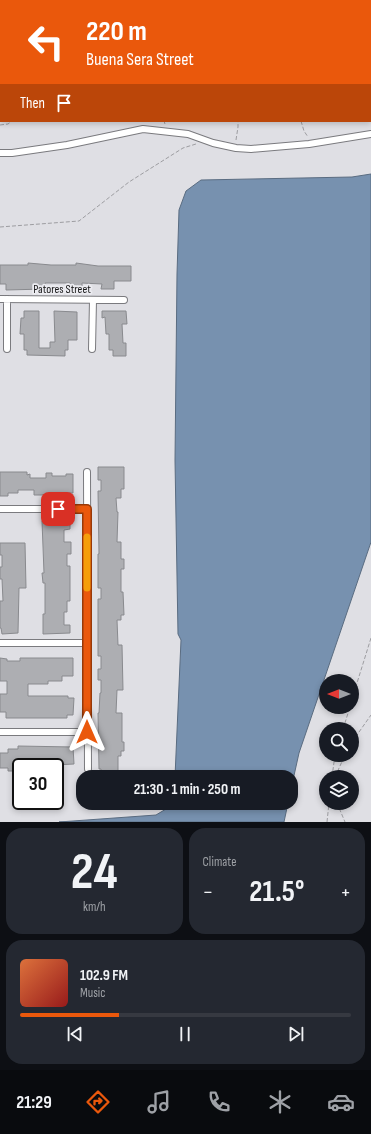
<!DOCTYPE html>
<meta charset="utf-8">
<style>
:root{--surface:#171b24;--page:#242831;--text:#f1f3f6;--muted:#9ea1a6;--line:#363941;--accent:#ea580c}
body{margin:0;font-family:"Sofia Sans Condensed",sans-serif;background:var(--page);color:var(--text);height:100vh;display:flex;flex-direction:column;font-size:15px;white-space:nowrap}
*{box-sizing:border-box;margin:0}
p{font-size:13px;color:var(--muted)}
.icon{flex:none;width:22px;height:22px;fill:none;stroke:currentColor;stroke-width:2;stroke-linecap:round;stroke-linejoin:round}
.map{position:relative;height:822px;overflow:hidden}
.panel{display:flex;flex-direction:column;gap:6px;padding:6px;background:#0d0f14;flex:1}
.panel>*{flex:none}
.top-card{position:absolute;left:0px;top:0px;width:371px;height:122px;box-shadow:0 2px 6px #0003;background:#ea580c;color:#fff;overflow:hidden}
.needle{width:26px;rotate:270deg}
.fabs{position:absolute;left:319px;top:674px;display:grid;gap:8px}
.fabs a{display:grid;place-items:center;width:40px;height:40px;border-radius:50%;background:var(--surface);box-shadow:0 2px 6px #0003;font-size:20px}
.speed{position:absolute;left:12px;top:758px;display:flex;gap:8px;font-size:20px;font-weight:700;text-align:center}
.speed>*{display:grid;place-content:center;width:52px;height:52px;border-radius:50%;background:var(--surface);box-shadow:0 2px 6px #0003;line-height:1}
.speed .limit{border:2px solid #111;border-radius:6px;background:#fff;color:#111}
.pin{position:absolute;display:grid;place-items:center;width:34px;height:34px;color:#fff;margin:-17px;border-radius:8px;box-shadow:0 2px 6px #0006}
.me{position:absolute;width:44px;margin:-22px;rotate:0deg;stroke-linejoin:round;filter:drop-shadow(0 0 3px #0008)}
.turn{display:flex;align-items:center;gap:14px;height:84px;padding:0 20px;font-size:18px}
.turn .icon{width:52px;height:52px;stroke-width:2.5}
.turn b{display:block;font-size:28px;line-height:34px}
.then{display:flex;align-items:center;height:38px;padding:0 20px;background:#0003;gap:8px;font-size:15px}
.big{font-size:30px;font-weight:700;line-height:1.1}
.panel .widget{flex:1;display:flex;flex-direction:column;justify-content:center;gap:6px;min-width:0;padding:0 14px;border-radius:16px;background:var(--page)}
.panel .dial{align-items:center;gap:0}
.dial b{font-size:52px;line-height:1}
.song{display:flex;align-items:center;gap:12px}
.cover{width:48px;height:48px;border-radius:6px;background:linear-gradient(135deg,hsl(20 70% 55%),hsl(0 70% 35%))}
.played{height:4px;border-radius:2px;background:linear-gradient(90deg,var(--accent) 30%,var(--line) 30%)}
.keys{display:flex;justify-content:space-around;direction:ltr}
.heat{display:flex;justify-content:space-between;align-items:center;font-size:22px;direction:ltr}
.panel .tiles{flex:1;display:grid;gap:6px;grid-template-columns:1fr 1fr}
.widget:last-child{grid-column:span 2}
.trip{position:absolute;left:76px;top:770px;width:222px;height:40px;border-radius:16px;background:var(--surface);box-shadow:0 2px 6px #0003;font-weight:700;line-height:40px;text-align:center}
.tab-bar{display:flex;height:64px;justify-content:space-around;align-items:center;background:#090b0e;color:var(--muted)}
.tab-bar .icon{width:28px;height:28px}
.tab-bar .active{color:var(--accent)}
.tab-bar b{font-size:18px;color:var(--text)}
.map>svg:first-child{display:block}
.water{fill:#7791af;stroke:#5a6c81}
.building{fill:#adaeb2;stroke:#898a8e}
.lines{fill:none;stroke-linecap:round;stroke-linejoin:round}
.street-casing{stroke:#7a7a7e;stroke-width:8}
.path{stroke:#9d9da1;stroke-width:1;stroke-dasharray:4 2;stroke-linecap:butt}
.street{stroke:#fff;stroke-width:6}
.route-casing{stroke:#983908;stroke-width:10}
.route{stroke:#ea580c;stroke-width:7}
.slow{stroke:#f59e0b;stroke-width:7}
.labels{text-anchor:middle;stroke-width:3.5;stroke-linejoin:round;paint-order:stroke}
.street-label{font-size:12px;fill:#161617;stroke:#ececf1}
</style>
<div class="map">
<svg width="371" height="822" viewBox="0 0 371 822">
<rect width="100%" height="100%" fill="#dfdfe4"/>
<path class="water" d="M 371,174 L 371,542 L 299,753 L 291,789 L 291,777 L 175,777 L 181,640 L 178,634 L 175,460 L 177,274 L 179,210 L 186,191 L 201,180 L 352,177 Z
M 171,803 L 288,803 L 284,822 L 59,822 L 156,815 L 166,809 Z"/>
<path class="building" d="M 28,263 L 51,265 L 76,265 L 76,263 L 98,266 L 131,266 L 131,281 L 114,281 L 114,289 L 101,289 L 102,284 L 82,283 L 82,289 L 70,289 L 70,283 L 45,283 L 45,289 L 6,290 L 6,284 L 0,284 L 0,265 L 28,265 Z
M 24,311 L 39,311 L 39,348 L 50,348 L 50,342 L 55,342 L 54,311 L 77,312 L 77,340 L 68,340 L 68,350 L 65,350 L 65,356 L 27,355 L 27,350 L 24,350 L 24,334 L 20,334 L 21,318 L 24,318 Z
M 102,311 L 126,311 L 127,324 L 122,324 L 123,343 L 126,343 L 126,356 L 113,356 L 113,350 L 109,350 L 109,334 L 106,334 L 105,317 L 102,318 Z
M 98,467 L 124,467 L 124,489 L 121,489 L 121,498 L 116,498 L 117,512 L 118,512 L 117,542 L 121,542 L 121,559 L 124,559 L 124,569 L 121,569 L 121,592 L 123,592 L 124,615 L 121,615 L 121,620 L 117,620 L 118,645 L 122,645 L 123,690 L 117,690 L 116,713 L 122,713 L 122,742 L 124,742 L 124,751 L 121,751 L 121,756 L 118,756 L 118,775 L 101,775 L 101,769 L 99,769 L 98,713 L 99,713 L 100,693 L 101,693 L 101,680 L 98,680 L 98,669 L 101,669 L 101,656 L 98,656 L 98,599 L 101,599 L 101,588 L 98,588 L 98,554 L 99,554 L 98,491 L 101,491 L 101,480 L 98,480 Z
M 0,472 L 27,472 L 27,475 L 30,474 L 30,478 L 46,478 L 46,473 L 52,473 L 52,476 L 66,476 L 66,474 L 73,474 L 73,493 L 67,493 L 67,495 L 34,495 L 34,490 L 18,490 L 18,493 L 8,493 L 8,496 L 0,496 Z
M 70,520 L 70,529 L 64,530 L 64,542 L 71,542 L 71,554 L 67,554 L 67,566 L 70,566 L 70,601 L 67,601 L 67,612 L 64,612 L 64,625 L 70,625 L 70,633 L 43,634 L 43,614 L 45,614 L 45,583 L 43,583 L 42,573 L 44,573 L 42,521 Z
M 0,543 L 25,543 L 26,588 L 19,588 L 18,633 L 2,634 L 1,628 L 0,628 L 0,601 L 3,601 L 2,579 L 0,579 L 0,567 L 2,567 L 2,555 L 0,555 Z
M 0,658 L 7,659 L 7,661 L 20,661 L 20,658 L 73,658 L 73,676 L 62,676 L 62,681 L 48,681 L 48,684 L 28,684 L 28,696 L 68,696 L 68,698 L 74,698 L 73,715 L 67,715 L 67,718 L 6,718 L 6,712 L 0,712 L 0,694 L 7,694 L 7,681 L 0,681 Z
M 18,746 L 73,747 L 74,764 L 53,765 L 53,767 L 21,767 L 21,771 L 8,771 L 8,768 L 0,768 L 0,753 L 8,753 L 8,749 L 18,749 Z"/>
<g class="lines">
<g class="street-casing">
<path id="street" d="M 0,153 L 12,153 L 67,145 L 143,129 L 188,134 L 213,143 L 236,148 L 251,149 L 309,144 L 371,134
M 0,299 L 124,300
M 7,349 L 7,299
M 92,349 L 93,300
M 87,472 L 88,769
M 0,509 L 87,509
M 0,643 L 87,643
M 0,732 L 87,732"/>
</g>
<path class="path" d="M 22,0 L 23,1
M 25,0 L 25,1
M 191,0 L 193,1
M 247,0 L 248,1
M 198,1 L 201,0
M 370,17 L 371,17
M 0,21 L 1,22
M 370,33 L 371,32
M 0,51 L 1,51
M 0,93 L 1,94
M 164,121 L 165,124
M 301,121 L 304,131 L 308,137
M 0,125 L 8,124 L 12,121
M 236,140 L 238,127 L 238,121
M 0,227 L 79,221 L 129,182 L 183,148 L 196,144
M 352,699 L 371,638
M 343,729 L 350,707
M 352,742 L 371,715
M 332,777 L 335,755
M 335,777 L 345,755
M 337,803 L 345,822
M 327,822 L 329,803"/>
<use href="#street" class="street"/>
</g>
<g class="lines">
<g class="route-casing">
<path id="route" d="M 58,509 L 87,509 L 87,732"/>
</g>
<use href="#route" class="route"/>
<path class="slow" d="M 87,588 L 87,537"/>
</g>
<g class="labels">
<g class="street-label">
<text x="62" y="293">Patores Street</text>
</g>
</g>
</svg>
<div class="fabs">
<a><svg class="needle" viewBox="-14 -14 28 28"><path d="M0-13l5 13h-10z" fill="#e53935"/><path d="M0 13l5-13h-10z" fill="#9ea1a6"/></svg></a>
<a><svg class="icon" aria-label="search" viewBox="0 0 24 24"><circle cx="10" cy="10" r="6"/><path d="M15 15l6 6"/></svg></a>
<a><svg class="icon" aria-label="layers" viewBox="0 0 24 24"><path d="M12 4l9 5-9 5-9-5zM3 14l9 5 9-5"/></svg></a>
</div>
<div class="speed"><div class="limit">30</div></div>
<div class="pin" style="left:58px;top:509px;background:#d93025"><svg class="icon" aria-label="arrive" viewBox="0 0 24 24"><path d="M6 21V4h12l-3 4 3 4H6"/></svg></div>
<svg class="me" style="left:87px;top:732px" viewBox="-20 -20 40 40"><path d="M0-17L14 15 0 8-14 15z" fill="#ea580c" stroke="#fff" stroke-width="4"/></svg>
<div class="trip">21:30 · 1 min · 250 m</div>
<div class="top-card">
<div class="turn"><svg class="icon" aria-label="left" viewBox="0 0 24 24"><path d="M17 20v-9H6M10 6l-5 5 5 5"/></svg><div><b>220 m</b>Buena Sera Street</div></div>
<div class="then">Then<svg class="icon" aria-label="arrive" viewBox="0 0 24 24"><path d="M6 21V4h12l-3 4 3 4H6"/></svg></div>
</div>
</div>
<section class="panel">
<div class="tiles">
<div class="widget dial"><b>24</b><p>km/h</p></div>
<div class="widget"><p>Climate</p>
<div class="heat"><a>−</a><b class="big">21.5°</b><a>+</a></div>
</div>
<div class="widget">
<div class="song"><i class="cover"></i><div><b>102.9 FM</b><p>Music</p></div></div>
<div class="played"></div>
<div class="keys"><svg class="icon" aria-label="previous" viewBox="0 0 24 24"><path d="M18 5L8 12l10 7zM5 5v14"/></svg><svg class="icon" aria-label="pause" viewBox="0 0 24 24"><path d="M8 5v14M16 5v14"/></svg><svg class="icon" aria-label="next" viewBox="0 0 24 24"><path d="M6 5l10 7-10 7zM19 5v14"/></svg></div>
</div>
</div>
</section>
<nav class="tab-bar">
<b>21:29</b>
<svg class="icon active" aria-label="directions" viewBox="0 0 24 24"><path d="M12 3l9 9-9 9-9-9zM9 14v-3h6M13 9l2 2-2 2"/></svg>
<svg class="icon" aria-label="music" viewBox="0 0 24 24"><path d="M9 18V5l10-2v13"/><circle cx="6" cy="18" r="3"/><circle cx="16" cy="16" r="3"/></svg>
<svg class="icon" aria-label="phone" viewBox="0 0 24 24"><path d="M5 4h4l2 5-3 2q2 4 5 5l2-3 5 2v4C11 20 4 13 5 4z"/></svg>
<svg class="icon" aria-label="climate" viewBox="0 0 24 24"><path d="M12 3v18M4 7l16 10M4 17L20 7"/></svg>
<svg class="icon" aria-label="car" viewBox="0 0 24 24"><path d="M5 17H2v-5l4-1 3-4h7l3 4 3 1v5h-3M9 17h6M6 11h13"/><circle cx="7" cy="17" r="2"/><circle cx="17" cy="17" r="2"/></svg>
</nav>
